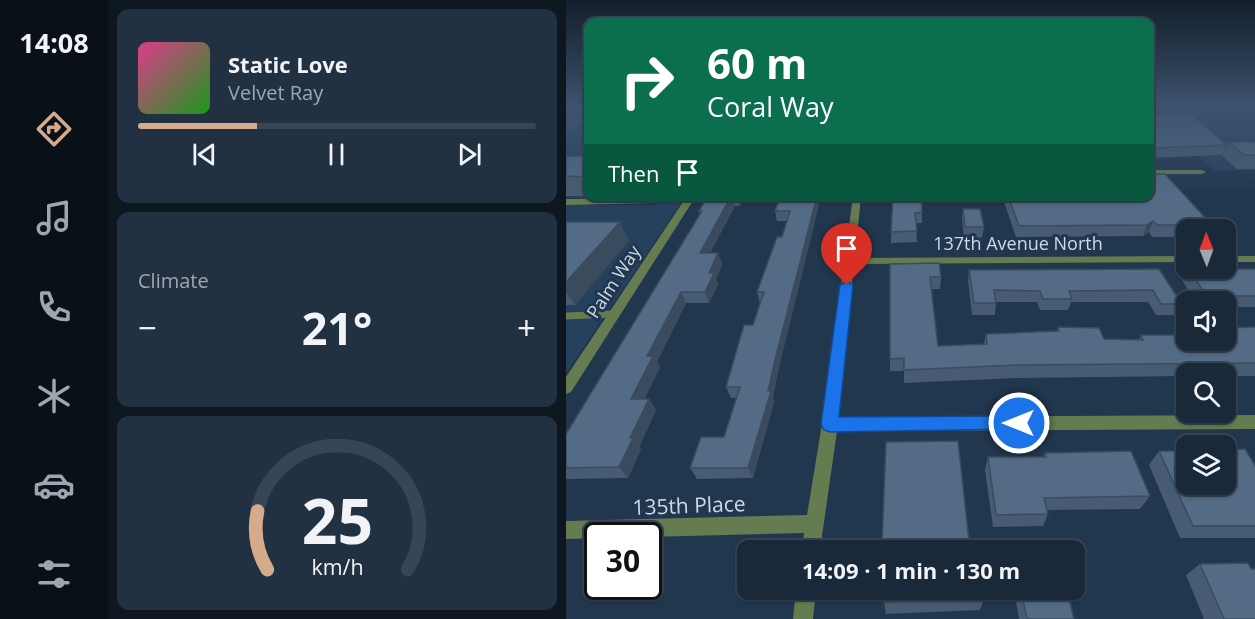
<!DOCTYPE html>
<meta charset="utf-8">
<style>
:root{--surface:#19293a;--page:#223142;--text:#f1f3f6;--muted:#9fa6af;--line:#374554;--accent:#d6ab8b}
body{margin:0;font-family:"Open Sans",sans-serif;background:var(--page);color:var(--text);height:100vh;display:flex;flex-direction:column;font-size:22px;white-space:nowrap}
*{box-sizing:border-box;margin:0}
p{font-size:20px;color:var(--muted)}
.icon{flex:none;width:33px;height:33px;fill:none;stroke:currentColor;stroke-width:2;stroke-linecap:round;stroke-linejoin:round}
.map{position:relative;flex:1;overflow:hidden}
.sheet{display:flex;flex-direction:column;gap:9px;padding:9px;background:#0e1720;width:458px}
.sheet>*{flex:none}
.guide{position:absolute;left:18px;top:18px;width:570px;height:183px;border-radius:12px;box-shadow:0 2px 4px #0004,0 0 0 2px var(--line);background:#0b6e4f;color:#fff;overflow:hidden}
.needle{width:39px;rotate:359deg}
.fabs{position:absolute;left:610px;top:219px;display:grid;gap:12px}
.fabs a{display:grid;place-items:center;width:60px;height:60px;border-radius:12px;background:var(--surface);box-shadow:0 2px 4px #0004,0 0 0 2px var(--line);font-size:30px}
.speed{position:absolute;left:18px;top:522px;display:flex;gap:12px;font-size:30px;font-weight:700;text-align:center}
.speed>*{display:grid;place-content:center;width:78px;height:78px;border-radius:50%;background:var(--surface);box-shadow:0 2px 4px #0004,0 0 0 2px var(--line);line-height:1}
.speed .limit{border:3px solid #111;border-radius:9px;background:#fff;color:#111}
.pin{position:absolute;display:grid;place-items:center;width:51px;height:51px;color:#fff;margin:-62px -26px;border-radius:50% 50% 50% 0;rotate:-45deg;box-shadow:0 0 6px #0007}
.pin .icon{rotate:45deg}
.me{position:absolute;width:66px;margin:-33px;rotate:270deg;stroke-linejoin:round;filter:drop-shadow(0 0 4px #0008)}
.turn{display:flex;align-items:center;gap:21px;height:126px;padding:0 24px;font-size:27px}
.turn .icon{width:78px;height:78px;stroke-width:2.5}
.turn b{display:block;font-size:42px;line-height:51px}
.then{display:flex;align-items:center;height:57px;padding:0 24px;background:#0003;gap:12px;font-size:22px}
.big{font-size:45px;font-weight:700;line-height:1.1}
.sheet .tile{flex:1;display:flex;flex-direction:column;justify-content:center;gap:9px;min-width:0;padding:0 21px;border-radius:12px;background:var(--page)}
.sheet .dial{align-items:center;gap:0}
.dial svg{height:156px;overflow:visible;fill:none;stroke:var(--line);stroke-width:7;stroke-linecap:round;text-anchor:middle}
.dial text{fill:var(--text);stroke:none}
.song{display:flex;align-items:center;gap:18px}
.cover{width:72px;height:72px;border-radius:9px;background:linear-gradient(135deg,hsl(330 70% 55%),hsl(120 70% 35%))}
.played{height:6px;border-radius:3px;background:linear-gradient(90deg,var(--accent) 30%,var(--line) 30%)}
.keys{display:flex;justify-content:space-around;direction:ltr}
.heat{display:flex;justify-content:space-between;align-items:center;font-size:33px;direction:ltr}
.trip{position:absolute;left:171px;top:540px;width:348px;height:60px;border-radius:12px;background:var(--surface);box-shadow:0 2px 4px #0004,0 0 0 2px var(--line);font-weight:700;line-height:60px;text-align:center}
main{display:flex;flex:1;min-height:0}
.tab-bar{display:flex;flex-direction:column;width:108px;justify-content:space-around;align-items:center;background:#0a1017;color:var(--muted)}
.tab-bar .icon{width:42px;height:42px}
.tab-bar .selected{color:var(--accent)}
.tab-bar b{font-size:27px;color:var(--text)}
.map>svg:first-child{display:block}
.built{fill:#26415e}
.lines{fill:none;stroke-linecap:round;stroke-linejoin:round}
.service{stroke:#657c50;stroke-width:7}
.minor{fill:#657c50;fill-rule:evenodd}
.wall{fill:#475c72}
.shaded-wall{fill:#3a4b5d}
.building{fill:#536b85;stroke:#3a4b5d;stroke-width:1.5}
.route{fill:#1a73e8;stroke:#114b97;stroke-width:1.5}
.labels{text-anchor:middle;stroke-width:6;stroke-linejoin:round;paint-order:stroke}
.street-label{font-size:18px;fill:#ccdae8;stroke:#21374e}
.near-street-label{font-size:21px;fill:#ccdae8;stroke:#21374e}
</style>
<main>
<nav class="tab-bar">
<b>14:08</b>
<svg class="icon selected" aria-label="directions" viewBox="0 0 24 24"><path d="M12 3l9 9-9 9-9-9zM9 14v-3h6M13 9l2 2-2 2"/></svg>
<svg class="icon" aria-label="music" viewBox="0 0 24 24"><path d="M9 18V5l10-2v13"/><circle cx="6" cy="18" r="3"/><circle cx="16" cy="16" r="3"/></svg>
<svg class="icon" aria-label="phone" viewBox="0 0 24 24"><path d="M5 4h4l2 5-3 2q2 4 5 5l2-3 5 2v4C11 20 4 13 5 4z"/></svg>
<svg class="icon" aria-label="climate" viewBox="0 0 24 24"><path d="M12 3v18M4 7l16 10M4 17L20 7"/></svg>
<svg class="icon" aria-label="car" viewBox="0 0 24 24"><path d="M5 17H2v-5l4-1 3-4h7l3 4 3 1v5h-3M9 17h6M6 11h13"/><circle cx="7" cy="17" r="2"/><circle cx="17" cy="17" r="2"/></svg>
<svg class="icon" aria-label="filters" viewBox="0 0 24 24"><path d="M4 7h16M4 17h16"/><circle cx="9" cy="7" r="2"/><circle cx="15" cy="17" r="2"/></svg>
</nav>
<section class="sheet">
<div class="tile">
<div class="song"><i class="cover"></i><div><b>Static Love</b><p>Velvet Ray</p></div></div>
<div class="played"></div>
<div class="keys"><svg class="icon" aria-label="previous" viewBox="0 0 24 24"><path d="M18 5L8 12l10 7zM5 5v14"/></svg><svg class="icon" aria-label="pause" viewBox="0 0 24 24"><path d="M8 5v14M16 5v14"/></svg><svg class="icon" aria-label="next" viewBox="0 0 24 24"><path d="M6 5l10 7-10 7zM19 5v14"/></svg></div>
</div>
<div class="tile"><p>Climate</p>
<div class="heat"><a>−</a><b class="big">21°</b><a>+</a></div>
</div>
<div class="tile dial"><svg viewBox="0 0 100 80">
<path d="M14 69A42 42 0 1 1 86 69"/>
<path d="M14 69A42 42 0 0 1 9 39" stroke="#d6ab8b"/>
<text x="50" y="56" font-size="32" font-weight="700">25</text>
<text x="50" y="72" font-size="11">km/h</text>
</svg></div>
</section>
<div class="map">
<svg width="690" height="619" viewBox="0 0 690 619">
<rect width="100%" height="100%" fill="#21374e"/>
<path class="built" d="M 589,117 L 689,117 L 689,170 L 648,170 Z
M 0,118 L 22,118 L 22,196 L 119,197 L 0,373 L 0,205 L 89,205 L 95,198 L 0,198 Z"/>
<g class="lines">
<path class="service" d="M 0,316 L 48,314"/>
<path class="minor" d="M 584,170 L 636,170 L 640,172 L 636,174 L 584,174 Z
M 121,196 L 130,196 L 5,392 L 0,394 L 0,377 Z
M 287,196 L 295,196 L 289,258 L 621,256 L 621,262 L 288,264 L 272,417 L 690,415 L 690,429 L 271,431 L 254,550 L 236,550 L 238,533 L 82,537 L 82,536 L 32,536 L 32,538 L 0,539 L 0,521 L 241,515 L 256,424 Z
M 86,198 L 89,199 L 89,203 L 0,205 L 0,199 Z
M 660,256 L 690,256 L 690,262 L 660,262 Z
M 230,590 L 250,590 L 247,619 L 227,619 Z"/>
</g>
<path class="wall" d="M 584,115 L 661,145 L 656,155 L 584,158 Z
M 663,142 L 690,142 L 690,169 L 671,169 L 656,156 Z
M 0,156 L 22,156 L 22,196 L 0,196 Z
M 142,196 L 179,196 L 174,206 L 169,206 L 144,253 L 152,253 L 156,264 L 150,279 L 152,284 L 143,303 L 120,303 L 91,362 L 94,367 L 78,399 L 83,399 L 90,410 L 73,447 L 75,449 L 62,478 L 0,479 L 0,434 L 134,214 L 133,211 Z
M 255,196 L 213,367 L 207,397 L 208,402 L 187,478 L 131,479 L 124,468 L 158,437 L 170,398 L 165,398 L 160,387 L 187,325 L 194,303 L 191,292 L 216,237 L 221,221 L 211,221 L 209,211 Z
M 327,196 L 356,212 L 356,223 L 350,223 L 351,242 L 325,243 L 325,232 Z
M 436,196 L 584,196 L 646,225 L 644,230 L 621,230 L 621,237 L 586,237 L 583,232 L 577,236 L 450,237 Z
M 397,209 L 418,227 L 416,238 L 398,237 L 396,219 Z
M 0,222 L 63,240 L 9,305 L 0,305 Z
M 324,264 L 375,277 L 374,289 L 365,289 L 372,346 L 418,344 L 420,334 L 491,331 L 492,327 L 538,339 L 573,340 L 575,335 L 660,340 L 690,327 L 690,376 L 660,376 L 660,374 L 621,374 L 621,376 L 450,378 L 338,383 L 338,371 L 324,371 Z
M 593,269 L 616,304 L 610,315 L 590,315 L 582,302 L 505,302 L 502,310 L 474,310 L 471,302 L 430,302 L 429,315 L 406,315 L 402,281 L 403,270 Z
M 622,269 L 690,269 L 690,307 L 666,307 L 661,315 L 660,315 L 660,302 L 630,302 L 616,280 Z
M 593,451 L 690,467 L 690,538 L 614,538 L 583,465 Z
M 479,453 L 584,496 L 574,509 L 481,510 L 482,514 L 477,526 L 427,527 L 419,470 L 422,457 L 477,457 Z
M 316,543 L 404,550 L 317,550 Z
M 634,564 L 685,569 L 690,619 L 638,619 L 620,575 Z
M 448,590 L 501,590 L 508,619 L 453,619 Z
M 418,599 L 414,610 L 320,614 L 318,602 Z"/>
<path class="shaded-wall" d="M 3,108 L 15,108 L 20,119 L 0,134 L 0,110 Z
M 165,196 L 169,206 L 138,264 L 134,253 Z
M 171,196 L 179,196 L 174,206 Z
M 251,196 L 255,196 L 213,367 L 207,397 L 208,402 L 187,478 L 182,468 Z
M 587,221 L 583,232 L 577,236 L 581,225 Z
M 54,222 L 63,240 L 9,305 L 0,292 L 0,282 Z
M 152,253 L 156,264 L 150,279 L 152,284 L 143,303 L 139,292 L 143,273 Z
M 115,292 L 120,303 L 91,362 L 94,367 L 73,411 L 65,399 L 81,356 Z
M 83,399 L 90,410 L 73,447 L 75,449 L 62,478 L 53,467 L 64,438 Z"/>
<path class="building" d="M 625,114 L 661,145 L 584,148 L 584,115 Z
M 663,142 L 690,142 L 690,155 L 678,155 Z
M 0,156 L 22,156 L 22,177 L 0,176 Z
M 584,174 L 599,174 L 646,225 L 591,225 L 587,221 L 581,225 L 453,226 L 442,196 L 584,196 Z
M 142,196 L 165,196 L 134,253 L 152,253 L 143,273 L 148,273 L 139,292 L 115,292 L 81,356 L 87,356 L 65,399 L 83,399 L 64,438 L 67,438 L 53,467 L 0,468 L 0,434 L 136,211 L 133,211 Z
M 215,196 L 251,196 L 210,356 L 202,391 L 205,391 L 182,468 L 124,468 L 135,437 L 158,437 L 174,387 L 160,387 L 178,325 L 187,325 L 198,292 L 191,292 L 211,237 L 216,237 L 224,211 L 209,211 Z
M 327,196 L 355,196 L 356,212 L 349,213 L 351,231 L 325,232 Z
M 397,209 L 414,209 L 418,227 L 399,227 Z
M 0,222 L 54,222 L 0,282 Z
M 373,263 L 375,277 L 364,277 L 372,346 L 421,344 L 420,334 L 493,331 L 492,327 L 533,328 L 538,339 L 577,340 L 575,335 L 621,335 L 621,340 L 660,340 L 660,328 L 690,327 L 690,363 L 453,365 L 338,370 L 338,358 L 324,359 L 324,264 Z
M 593,269 L 616,304 L 595,304 L 587,290 L 503,291 L 506,299 L 477,299 L 474,291 L 428,290 L 430,303 L 408,303 L 403,270 Z
M 622,269 L 690,269 L 690,296 L 663,296 L 669,303 L 660,303 L 660,302 L 645,302 Z
M 392,441 L 404,550 L 320,550 L 320,543 L 316,543 L 320,442 Z
M 679,449 L 690,467 L 690,526 L 627,526 L 593,451 L 621,451 L 621,484 L 660,484 L 660,450 Z
M 565,451 L 584,496 L 478,498 L 482,514 L 430,515 L 422,457 L 480,457 L 479,453 Z
M 682,563 L 685,569 L 690,569 L 690,619 L 658,619 L 634,564 Z
M 319,590 L 417,590 L 418,599 L 318,602 Z
M 455,590 L 501,590 L 508,619 L 461,619 Z"/>
<linearGradient id="sky" x2="0" y2="1"><stop stop-color="#121e2b"/><stop offset="0.55" stop-color="#3d536e"/><stop offset="1" stop-color="#3d536e" stop-opacity="0"/></linearGradient>
<rect width="690" height="195" fill="url(#sky)"/>
<path class="route" d="M 281,281 L 287,285 L 273,417 L 453,416 L 459,418 L 462,423 L 459,429 L 264,432 L 258,430 L 255,424 L 274,285 Z"/>
<g class="labels">
<g class="street-label">
<text x="452" y="250">137th Avenue North</text>
<text transform="translate(48 282) rotate(-57)" y="6">Palm Way</text>
</g>
<g class="near-street-label">
<text transform="translate(123 506) rotate(-2)" y="7">135th Place</text>
</g>
</g>
</svg>
<div class="fabs">
<a><svg class="needle" viewBox="-14 -14 28 28"><path d="M0-13l5 13h-10z" fill="#e53935"/><path d="M0 13l5-13h-10z" fill="#9fa6af"/></svg></a>
<a><svg class="icon" aria-label="sound" viewBox="0 0 24 24"><path d="M4 9h4l5-4v14l-5-4H4zM17 9q2 3 0 6"/></svg></a>
<a><svg class="icon" aria-label="search" viewBox="0 0 24 24"><circle cx="10" cy="10" r="6"/><path d="M15 15l6 6"/></svg></a>
<a><svg class="icon" aria-label="layers" viewBox="0 0 24 24"><path d="M12 4l9 5-9 5-9-5zM3 14l9 5 9-5"/></svg></a>
</div>
<div class="speed"><div class="limit">30</div></div>
<div class="pin" style="left:281px;top:285px;background:#d93025"><svg class="icon" aria-label="arrive" viewBox="0 0 24 24"><path d="M6 21V4h12l-3 4 3 4H6"/></svg></div>
<svg class="me" style="left:453px;top:423px" viewBox="-20 -20 40 40"><circle r="17" fill="#1a73e8" stroke="#fff" stroke-width="3"/><path d="M0-11L8 9 0 5-8 9z" fill="#fff"/></svg>
<div class="trip">14:09 · 1 min · 130 m</div>
<div class="guide">
<div class="turn"><svg class="icon" aria-label="right" viewBox="0 0 24 24"><path d="M7 20v-9h11M14 6l5 5-5 5"/></svg><div><b>60 m</b>Coral Way</div></div>
<div class="then">Then<svg class="icon" aria-label="arrive" viewBox="0 0 24 24"><path d="M6 21V4h12l-3 4 3 4H6"/></svg></div>
</div>
</div>
</main>
